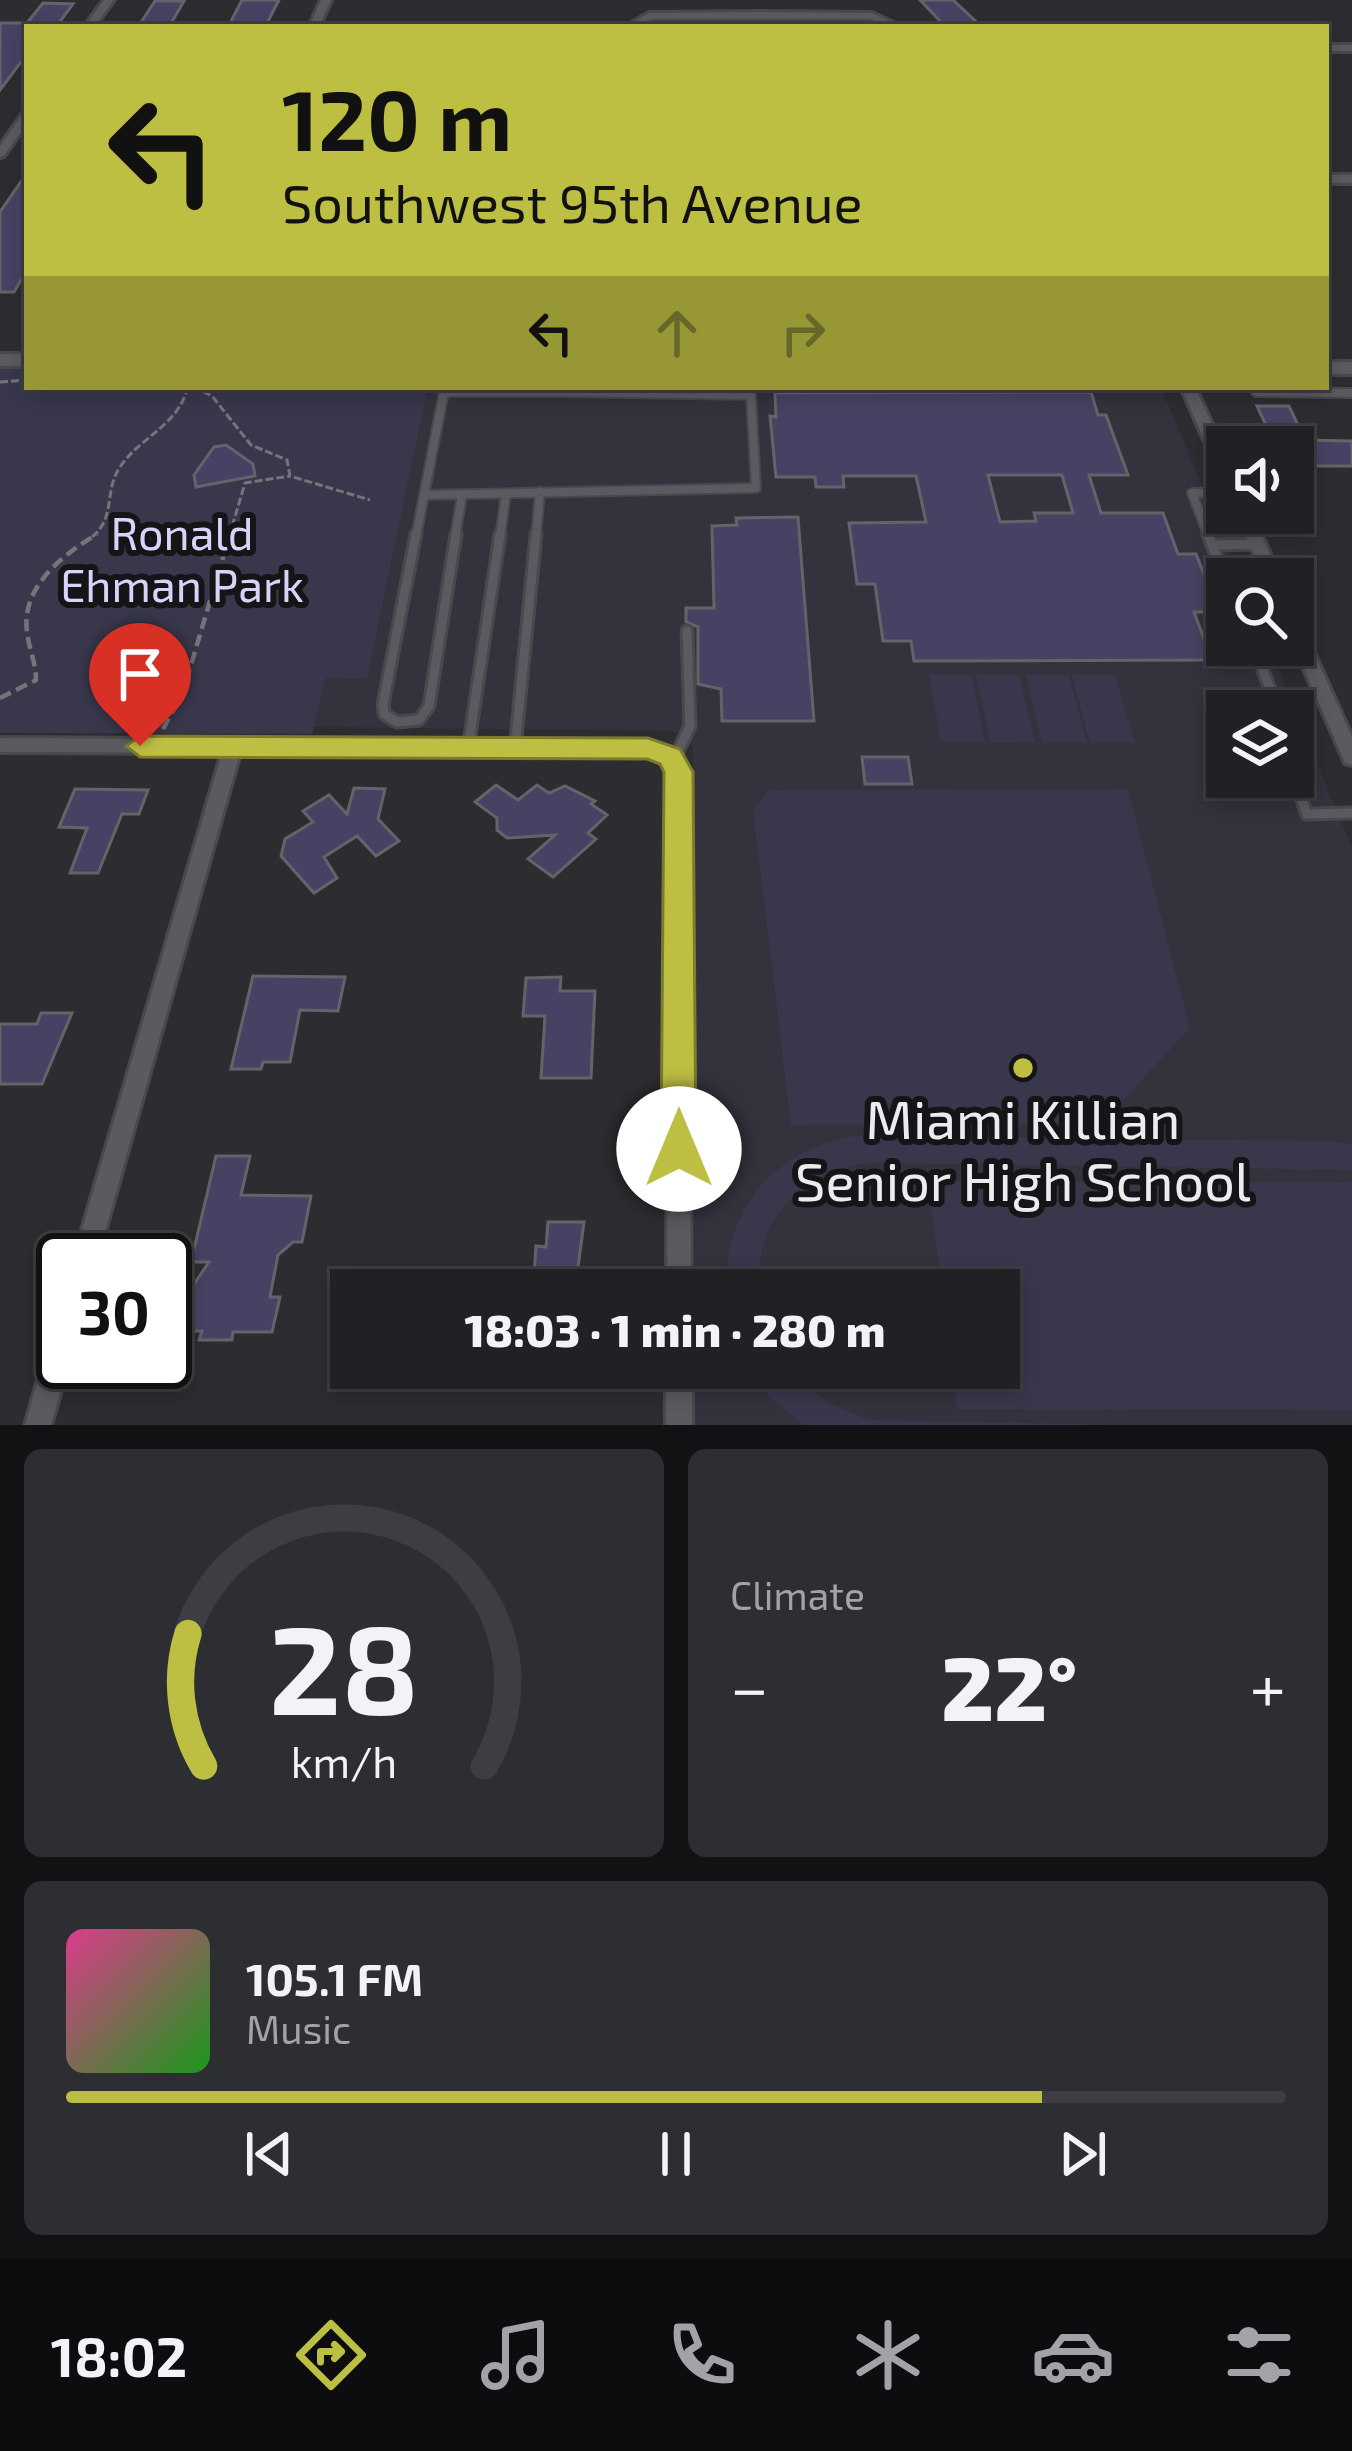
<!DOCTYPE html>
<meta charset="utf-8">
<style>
:root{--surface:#212125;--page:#2d2e32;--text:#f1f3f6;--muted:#a2a3a7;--line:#3e3e42;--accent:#bdbf43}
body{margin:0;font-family:"Exo 2",sans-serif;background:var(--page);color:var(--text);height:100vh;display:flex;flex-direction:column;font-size:45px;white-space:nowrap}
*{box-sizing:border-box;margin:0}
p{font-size:39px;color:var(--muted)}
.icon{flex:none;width:66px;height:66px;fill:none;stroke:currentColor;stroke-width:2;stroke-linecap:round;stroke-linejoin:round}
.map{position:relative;height:1425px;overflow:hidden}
.drawer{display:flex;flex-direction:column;gap:24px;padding:24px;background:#121214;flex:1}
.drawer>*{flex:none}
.banner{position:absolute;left:24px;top:24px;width:1305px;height:366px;border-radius:0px;box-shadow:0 6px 18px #0003,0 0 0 3px var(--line);background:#bdbf43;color:#111;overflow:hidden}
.controls{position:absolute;left:1206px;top:426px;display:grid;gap:24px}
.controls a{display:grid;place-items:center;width:108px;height:108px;border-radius:0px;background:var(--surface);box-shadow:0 6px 18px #0003,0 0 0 3px var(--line);font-size:60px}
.speed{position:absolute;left:36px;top:1233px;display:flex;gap:24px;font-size:60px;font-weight:700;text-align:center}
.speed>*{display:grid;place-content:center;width:156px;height:156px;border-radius:50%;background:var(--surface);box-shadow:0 6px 18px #0003,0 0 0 3px var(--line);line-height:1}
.speed .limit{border:6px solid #111;border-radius:18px;background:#fff;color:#111}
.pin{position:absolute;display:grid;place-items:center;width:102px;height:102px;color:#fff;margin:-123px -51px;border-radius:50% 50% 50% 0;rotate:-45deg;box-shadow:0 0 12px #0007}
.pin .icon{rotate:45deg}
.me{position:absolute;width:132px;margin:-66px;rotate:0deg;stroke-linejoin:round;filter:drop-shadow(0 0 9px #0008)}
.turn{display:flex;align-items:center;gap:42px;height:252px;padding:0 60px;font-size:54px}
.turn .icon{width:156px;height:156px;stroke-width:2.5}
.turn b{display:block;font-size:84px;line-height:102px}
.lanes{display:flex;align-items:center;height:114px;padding:0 60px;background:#0003;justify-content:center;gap:60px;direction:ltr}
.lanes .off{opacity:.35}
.big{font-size:90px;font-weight:800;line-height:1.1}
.drawer .tile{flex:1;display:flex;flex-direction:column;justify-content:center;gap:18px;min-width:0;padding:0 42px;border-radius:18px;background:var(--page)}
.drawer .dial{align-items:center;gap:0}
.dial svg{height:312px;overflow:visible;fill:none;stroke:var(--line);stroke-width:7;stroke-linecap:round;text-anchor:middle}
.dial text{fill:var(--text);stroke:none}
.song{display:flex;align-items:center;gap:36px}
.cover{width:144px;height:144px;border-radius:18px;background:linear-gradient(135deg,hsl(330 70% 55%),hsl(120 70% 35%))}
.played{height:12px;border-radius:6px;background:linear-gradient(90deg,var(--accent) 80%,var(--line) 80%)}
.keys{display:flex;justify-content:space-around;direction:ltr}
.heat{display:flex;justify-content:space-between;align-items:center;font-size:66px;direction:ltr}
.drawer .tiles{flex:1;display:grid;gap:24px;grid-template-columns:1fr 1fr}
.tile:last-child{grid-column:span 2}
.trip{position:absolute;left:330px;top:1269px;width:690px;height:120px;border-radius:0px;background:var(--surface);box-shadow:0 6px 18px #0003,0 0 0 3px var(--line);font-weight:800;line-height:120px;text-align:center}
.tab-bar{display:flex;height:192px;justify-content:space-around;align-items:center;background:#0d0d0f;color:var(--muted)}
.tab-bar .icon{width:84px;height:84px}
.tab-bar .active{color:var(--accent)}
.tab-bar b{font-size:54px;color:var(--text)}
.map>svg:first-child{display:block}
.built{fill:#33323d;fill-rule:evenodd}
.green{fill:#39374b}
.building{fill:#474263;stroke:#636369;stroke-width:3;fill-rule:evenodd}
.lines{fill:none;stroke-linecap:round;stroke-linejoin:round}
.service-far1-casing{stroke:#49484c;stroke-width:12}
.service-casing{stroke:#49484c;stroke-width:15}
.minor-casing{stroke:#49484c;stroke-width:6}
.tertiary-casing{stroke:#49484c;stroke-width:6}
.path-far1{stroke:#757579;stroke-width:3;stroke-dasharray:8 3;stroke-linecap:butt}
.path{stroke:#757579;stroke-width:4.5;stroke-dasharray:12 6;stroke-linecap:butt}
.service-far1{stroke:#5b5a60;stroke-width:8}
.service{stroke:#5b5a60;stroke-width:9}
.minor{fill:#5b5a60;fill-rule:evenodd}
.tertiary{fill:#5b5a60;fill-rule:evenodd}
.route{fill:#bdbf43;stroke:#7b7c2c;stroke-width:3}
.poi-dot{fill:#bdbf43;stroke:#151417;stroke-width:4.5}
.labels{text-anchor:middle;stroke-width:12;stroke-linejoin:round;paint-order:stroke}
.park-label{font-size:45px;fill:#d8d4f9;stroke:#151417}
.near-poi-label{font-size:54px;fill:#ecebef;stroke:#151417}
</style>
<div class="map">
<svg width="1352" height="1425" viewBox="0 0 1352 1425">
<rect width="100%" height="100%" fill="#2c2c31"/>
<path class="built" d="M 428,387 L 1158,387 L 1163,392 L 1241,579 L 1227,579 L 1227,645 L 1268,645 L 1352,847 L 1352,1425 L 695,1425 L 695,1368 L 999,1368 L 999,1290 L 695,1290 L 693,748 L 687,736 L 671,731 L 314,727 L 326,677 L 367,678 ZM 1227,711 L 1293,711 L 1293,777 L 1227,777 Z"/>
<path class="green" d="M 0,369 L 27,369 L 27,387 L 428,387 L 367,679 L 326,678 L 312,734 L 0,733 Z
M 929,675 L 972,675 L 985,742 L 941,742 Z
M 976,675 L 1019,675 L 1035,742 L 990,743 Z
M 1026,675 L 1069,675 L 1087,743 L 1042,743 Z
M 1072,675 L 1115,675 L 1135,743 L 1090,743 Z
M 1128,789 L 1190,1028 L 1102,1123 L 791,1125 L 753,810 L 768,790 Z
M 856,1136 L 1330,1141 L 1352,1144 L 1352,1170 L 873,1163 C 806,1167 751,1220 760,1290 L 727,1290 C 723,1208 776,1148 856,1136 Z
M 928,1181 L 1352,1182 L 1352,1410 L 957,1409 L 952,1368 L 999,1368 L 999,1290 L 942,1290 Z
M 750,1368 L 789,1368 L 828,1403 L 869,1420 L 1132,1425 L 803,1425 L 771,1398 Z"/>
<path class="building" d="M 242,0 L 279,0 L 265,27 L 228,27 Z
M 920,0 L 953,0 L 982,27 L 942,23 Z
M 155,1 L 184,1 L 169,27 L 138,27 Z
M 43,3 L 73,4 L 56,27 L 27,27 L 27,54 L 0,90 L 0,23 L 27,23 Z
M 27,173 L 27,270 L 14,292 L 0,292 L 0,212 Z
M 1091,392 L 1098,415 L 1106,415 L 1128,475 L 1089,475 L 1101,513 L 1163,513 L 1178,554 L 1196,554 L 1219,612 L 1194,612 L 1212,660 L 914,661 L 911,641 L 883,641 L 875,584 L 857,584 L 849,523 L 926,522 L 916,476 L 843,476 L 844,487 L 816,487 L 815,477 L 776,477 L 770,416 L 776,417 L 775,393 ZM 988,475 L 1062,475 L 1073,513 L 1034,513 L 1036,521 L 1000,522 Z
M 1257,406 L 1289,406 L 1305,440 L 1352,441 L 1352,466 L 1293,466 L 1293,447 L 1276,447 Z
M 226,445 L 253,464 L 255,476 L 196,487 L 194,475 L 214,447 Z
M 798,517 L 814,721 L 722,721 L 721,689 L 698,684 L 698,627 L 686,622 L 686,608 L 714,608 L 712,526 L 737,525 L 736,518 Z
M 862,757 L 908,757 L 912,784 L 865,784 Z
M 496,785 L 518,800 L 537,785 L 549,793 L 565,786 L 595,801 L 591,804 L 607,815 L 588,833 L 596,839 L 553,877 L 528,859 L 555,835 L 507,838 L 497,830 L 497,818 L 475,802 Z
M 354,788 L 385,789 L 378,819 L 399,841 L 376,856 L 357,836 L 324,857 L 337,878 L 314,893 L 281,856 L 285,839 L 313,822 L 303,811 L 329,795 L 347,814 Z
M 75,789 L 148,790 L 139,814 L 122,814 L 98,873 L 70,873 L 87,828 L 59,827 Z
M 253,976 L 345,977 L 338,1011 L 300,1010 L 290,1062 L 263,1062 L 261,1069 L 231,1069 Z
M 561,977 L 560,991 L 595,991 L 591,1078 L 541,1078 L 545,1016 L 523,1016 L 526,978 Z
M 41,1013 L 72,1013 L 42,1084 L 0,1084 L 0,1024 L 37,1024 Z
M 216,1156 L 250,1156 L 241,1195 L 311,1196 L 302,1242 L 293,1242 L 278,1255 L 270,1297 L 280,1297 L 272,1332 L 233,1332 L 232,1340 L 199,1340 L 202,1331 L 178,1331 L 178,1317 L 188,1307 L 190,1290 L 209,1262 L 191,1262 Z
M 548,1222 L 584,1222 L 575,1290 L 533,1290 L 536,1246 L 546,1247 Z"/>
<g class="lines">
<g class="service-far1-casing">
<path id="service-far1" d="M 445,387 L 444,392 L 567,392 L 568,388
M 1253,387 L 1256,392 L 1352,393
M 444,392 L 424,495 L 756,488 L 751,395 L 567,392
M 416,537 L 424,495
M 455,537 L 462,495
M 500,537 L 506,494
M 536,537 L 540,492
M 1209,537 L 1192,493 L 1227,493"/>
</g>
<g class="service-casing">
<path id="service" d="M 416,534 L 383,704 L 384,714 L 397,722 L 419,720 L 429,706 L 456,534
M 1208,534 L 1212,545
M 1227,582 L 1212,545 L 1258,544
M 1252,645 L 1258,658
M 1263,671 L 1279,711
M 1293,746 L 1293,753
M 468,749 L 500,534
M 515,749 L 536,534
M 674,760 L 690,726 L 687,631
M 1293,777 L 1307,814 L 1352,813"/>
</g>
<g class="minor-casing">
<path id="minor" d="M 104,0 L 114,0 L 94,27 L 84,27 Z
M 321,0 L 331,0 L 319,27 L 309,27 Z
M 759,12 L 872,13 L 902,27 L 889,27 L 870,19 L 651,19 L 636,27 L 624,27 L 649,13 Z
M 1326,45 L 1352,45 L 1352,51 L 1326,51 Z
M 27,112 L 27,123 L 4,156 L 0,157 L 0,146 L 23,113 Z
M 1326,175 L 1352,175 L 1352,183 L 1326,183 Z
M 1181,387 L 1195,387 L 1227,457 L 1227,479 L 1219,474 Z
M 1236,513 L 1252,513 L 1281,579 L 1265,579 Z
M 1293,618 L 1301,624 L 1352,737 L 1352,765 L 1345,763 L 1343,758 L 1293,644 Z
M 0,738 L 648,742 L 677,751 L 687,772 L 691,1290 L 667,1290 L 669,772 L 663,761 L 648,756 L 240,753 L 97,1260 L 73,1260 L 222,753 L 0,752 Z
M 63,1325 L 63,1362 L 69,1362 L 51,1425 L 25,1425 L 50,1338 L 54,1329 Z
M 666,1368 L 692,1368 L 692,1425 L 666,1425 Z"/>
</g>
<g class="tertiary-casing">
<path id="tertiary" d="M 0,354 L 27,354 L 27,366 L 0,366 Z
M 1326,362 L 1352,362 L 1352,374 L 1326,374 Z"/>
</g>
<path class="path-far1" d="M 0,382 L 27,380
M 193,387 L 212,396 L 251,445 L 287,460 L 290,476 L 370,500
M 92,537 C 116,518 104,490 120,467 C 142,435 177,427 188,387
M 229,537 L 245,483 L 290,476"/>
<path class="path" d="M 0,698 L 36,680 C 36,663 29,649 27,632 C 21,586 63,555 97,534
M 163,729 L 182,695 L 230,534"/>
<use href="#service-far1" class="service-far1"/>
<use href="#service" class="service"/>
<use href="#minor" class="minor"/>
<use href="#tertiary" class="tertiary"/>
</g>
<path class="route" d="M 140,736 L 648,738 L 680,749 L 693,772 L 696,1149 L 691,1161 L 679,1165 L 666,1161 L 661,1149 L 664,772 L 660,764 L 647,759 L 140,757 L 126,746 Z"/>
<circle class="poi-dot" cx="1023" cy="1068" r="12"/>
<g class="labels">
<g class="park-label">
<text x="182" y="550">Ronald<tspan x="182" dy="52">Ehman Park</tspan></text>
</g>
<g class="near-poi-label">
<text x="1023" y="1139">Miami Killian<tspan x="1023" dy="62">Senior High School</tspan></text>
</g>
</g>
</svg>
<div class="controls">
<a><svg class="icon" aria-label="sound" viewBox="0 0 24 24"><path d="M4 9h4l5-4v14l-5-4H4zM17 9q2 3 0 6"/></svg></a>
<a><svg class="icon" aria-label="search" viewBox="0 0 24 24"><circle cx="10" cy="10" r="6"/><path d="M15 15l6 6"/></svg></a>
<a><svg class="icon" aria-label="layers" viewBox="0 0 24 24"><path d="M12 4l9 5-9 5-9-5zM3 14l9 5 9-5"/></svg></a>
</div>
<div class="speed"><div class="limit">30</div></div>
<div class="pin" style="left:140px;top:746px;background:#d93025"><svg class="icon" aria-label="arrive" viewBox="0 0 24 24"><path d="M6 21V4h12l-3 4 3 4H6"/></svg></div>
<svg class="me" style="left:679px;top:1149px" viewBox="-20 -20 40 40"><circle r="19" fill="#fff"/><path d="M0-13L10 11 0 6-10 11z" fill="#bdbf43"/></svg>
<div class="trip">18:03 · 1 min · 280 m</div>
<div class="banner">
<div class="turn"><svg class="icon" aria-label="left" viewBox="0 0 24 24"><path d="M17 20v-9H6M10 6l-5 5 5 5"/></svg><div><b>120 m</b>Southwest 95th Avenue</div></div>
<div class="lanes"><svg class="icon" aria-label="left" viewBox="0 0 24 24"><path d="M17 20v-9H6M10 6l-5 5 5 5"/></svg><svg class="icon off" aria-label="ahead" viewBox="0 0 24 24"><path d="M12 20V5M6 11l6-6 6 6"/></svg><svg class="icon off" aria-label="right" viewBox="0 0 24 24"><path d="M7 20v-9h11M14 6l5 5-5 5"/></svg></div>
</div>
</div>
<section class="drawer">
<div class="tiles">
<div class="tile dial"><svg viewBox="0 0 100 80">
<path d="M14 69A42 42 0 1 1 86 69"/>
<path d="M14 69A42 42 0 0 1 10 35" stroke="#bdbf43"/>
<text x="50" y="56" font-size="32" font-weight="700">28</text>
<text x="50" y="72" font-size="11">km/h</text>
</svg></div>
<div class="tile"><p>Climate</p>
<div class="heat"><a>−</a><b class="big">22°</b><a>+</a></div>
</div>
<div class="tile">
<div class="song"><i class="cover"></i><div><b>105.1 FM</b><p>Music</p></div></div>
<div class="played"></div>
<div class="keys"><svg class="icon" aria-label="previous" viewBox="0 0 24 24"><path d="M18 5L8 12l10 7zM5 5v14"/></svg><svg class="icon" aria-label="pause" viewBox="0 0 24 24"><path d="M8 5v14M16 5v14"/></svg><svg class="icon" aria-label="next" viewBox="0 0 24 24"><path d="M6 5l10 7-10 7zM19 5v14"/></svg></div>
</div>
</div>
</section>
<nav class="tab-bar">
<b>18:02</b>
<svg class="icon active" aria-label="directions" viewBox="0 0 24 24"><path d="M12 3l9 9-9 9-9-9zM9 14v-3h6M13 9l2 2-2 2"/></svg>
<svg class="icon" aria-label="music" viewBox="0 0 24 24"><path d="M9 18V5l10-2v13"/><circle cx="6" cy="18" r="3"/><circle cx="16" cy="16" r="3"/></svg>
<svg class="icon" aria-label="phone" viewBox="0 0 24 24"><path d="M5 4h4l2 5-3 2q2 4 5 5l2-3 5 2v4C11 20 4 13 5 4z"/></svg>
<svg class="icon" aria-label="climate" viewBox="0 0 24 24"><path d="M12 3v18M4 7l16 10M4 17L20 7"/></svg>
<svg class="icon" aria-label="car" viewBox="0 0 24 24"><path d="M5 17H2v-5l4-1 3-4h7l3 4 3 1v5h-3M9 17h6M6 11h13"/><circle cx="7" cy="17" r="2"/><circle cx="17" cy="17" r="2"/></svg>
<svg class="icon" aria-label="filters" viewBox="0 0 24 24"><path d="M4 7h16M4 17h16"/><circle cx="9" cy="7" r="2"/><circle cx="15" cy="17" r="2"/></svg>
</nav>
